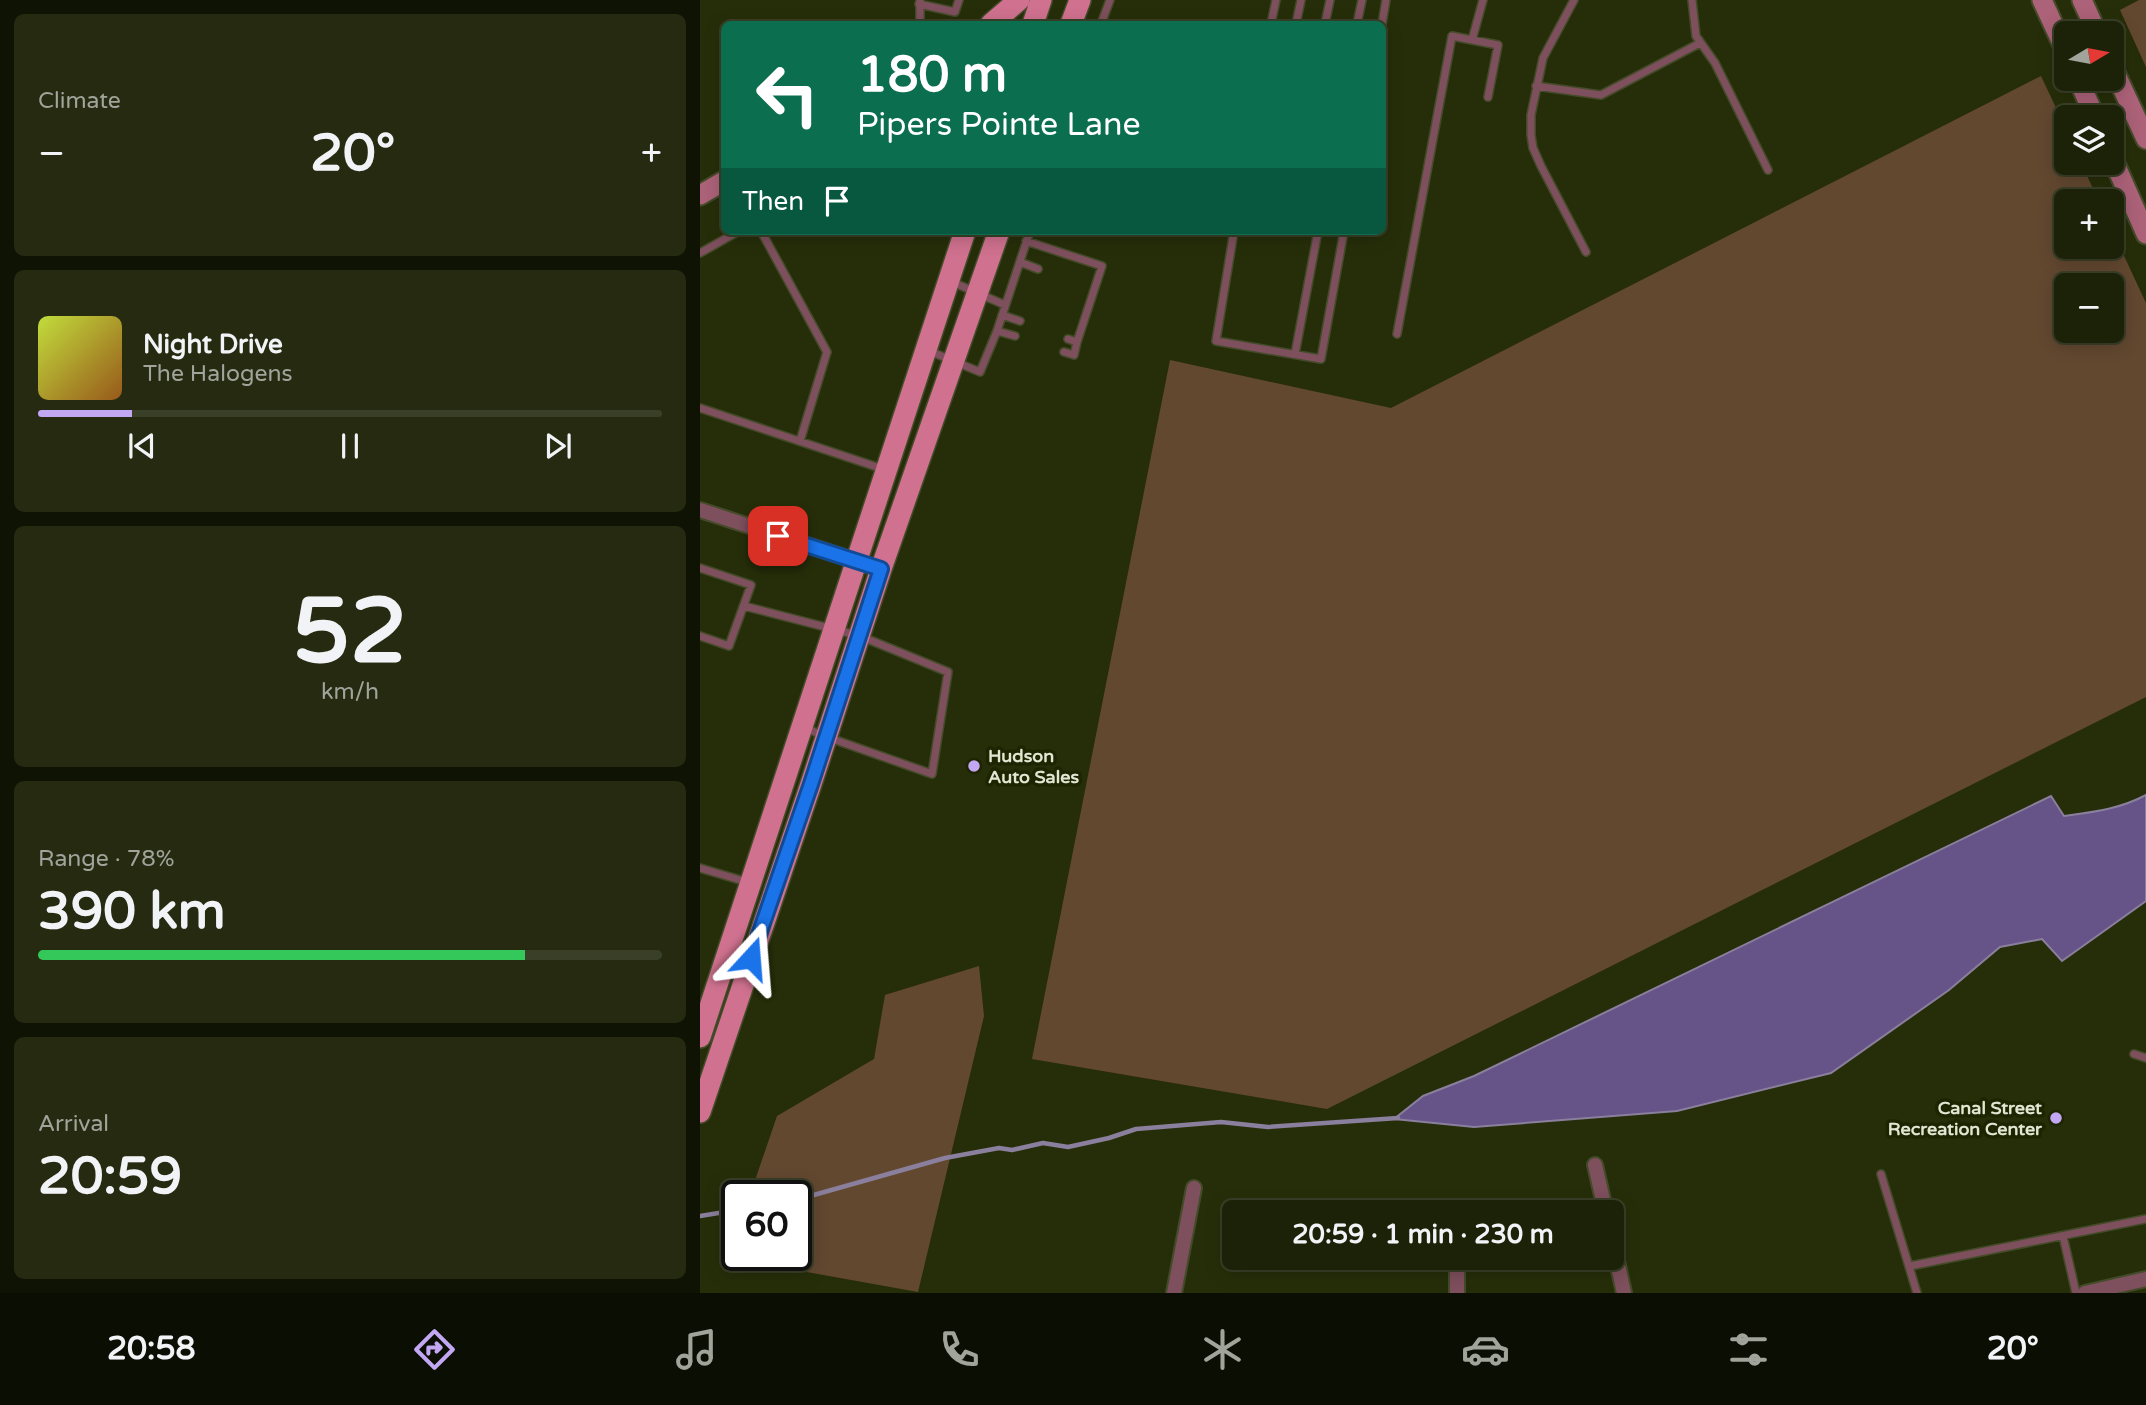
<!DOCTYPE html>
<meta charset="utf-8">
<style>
:root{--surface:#1c2207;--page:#252a11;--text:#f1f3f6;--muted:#a0a49b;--line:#3a3f28;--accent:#c2a7f2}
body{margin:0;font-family:"Varela Round",sans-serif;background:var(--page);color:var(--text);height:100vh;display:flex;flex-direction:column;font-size:26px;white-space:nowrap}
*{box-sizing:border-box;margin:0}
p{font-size:23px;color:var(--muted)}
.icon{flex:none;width:38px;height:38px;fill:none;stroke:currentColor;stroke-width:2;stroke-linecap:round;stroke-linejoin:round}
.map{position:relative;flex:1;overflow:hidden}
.side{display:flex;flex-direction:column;gap:14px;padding:14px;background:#0f1304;width:700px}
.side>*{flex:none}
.banner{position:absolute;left:21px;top:21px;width:665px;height:214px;border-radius:10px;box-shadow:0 4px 18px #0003,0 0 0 2px var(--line);background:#0b6e4f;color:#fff;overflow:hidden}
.needle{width:46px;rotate:80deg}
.tools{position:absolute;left:1354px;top:21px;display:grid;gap:14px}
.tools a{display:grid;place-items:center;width:70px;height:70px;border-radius:10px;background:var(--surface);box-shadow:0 4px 18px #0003,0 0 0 2px var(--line);font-size:35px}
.speed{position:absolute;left:21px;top:1180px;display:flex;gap:14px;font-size:35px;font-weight:700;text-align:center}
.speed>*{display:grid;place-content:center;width:91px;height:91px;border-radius:50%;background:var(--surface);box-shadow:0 4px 18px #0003,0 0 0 2px var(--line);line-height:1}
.speed .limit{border:4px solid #111;border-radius:10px;background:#fff;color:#111}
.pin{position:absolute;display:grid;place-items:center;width:60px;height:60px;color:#fff;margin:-30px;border-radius:14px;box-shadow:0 4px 10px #0006}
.me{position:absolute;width:77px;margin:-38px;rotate:19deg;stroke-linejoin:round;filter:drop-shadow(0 0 5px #0008)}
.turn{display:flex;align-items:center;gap:24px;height:147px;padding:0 21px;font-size:32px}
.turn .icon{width:91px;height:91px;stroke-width:2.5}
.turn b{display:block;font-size:49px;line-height:60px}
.then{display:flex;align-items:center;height:66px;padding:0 21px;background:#0003;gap:14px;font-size:26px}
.big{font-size:52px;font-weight:700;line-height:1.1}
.side .widget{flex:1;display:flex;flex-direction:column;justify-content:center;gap:10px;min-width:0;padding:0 24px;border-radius:10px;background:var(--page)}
.side .dial{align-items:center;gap:0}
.dial b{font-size:91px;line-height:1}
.song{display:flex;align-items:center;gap:21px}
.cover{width:84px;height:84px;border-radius:10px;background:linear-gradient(135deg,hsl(70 70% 55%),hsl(30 70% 35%))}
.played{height:7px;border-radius:4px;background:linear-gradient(90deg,var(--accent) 15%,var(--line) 15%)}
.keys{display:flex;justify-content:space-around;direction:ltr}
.heat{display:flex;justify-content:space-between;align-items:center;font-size:38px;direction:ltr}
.charge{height:10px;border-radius:5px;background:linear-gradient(90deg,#34c759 78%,var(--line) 0)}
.trip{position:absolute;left:522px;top:1200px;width:402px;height:70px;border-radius:10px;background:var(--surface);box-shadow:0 4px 18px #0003,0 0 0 2px var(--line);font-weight:700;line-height:70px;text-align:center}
.dock{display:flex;height:112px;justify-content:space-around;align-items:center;background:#0b0e03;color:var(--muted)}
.dock .icon{width:49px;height:49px}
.dock .on{color:var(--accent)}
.dock b{font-size:32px;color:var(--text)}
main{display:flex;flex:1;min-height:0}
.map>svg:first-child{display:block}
.green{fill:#634830;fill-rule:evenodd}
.water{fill:#665387;stroke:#8a7f9d;stroke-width:2}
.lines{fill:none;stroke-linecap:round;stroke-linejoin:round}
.stream{stroke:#8a7f9d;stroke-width:4.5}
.lane-casing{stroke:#444b29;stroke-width:10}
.street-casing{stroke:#444b29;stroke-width:18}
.secondary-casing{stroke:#444b29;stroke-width:23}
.primary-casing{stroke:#444b29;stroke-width:24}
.lane{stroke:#7e4f5d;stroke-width:7}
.street{stroke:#7e4f5d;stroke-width:14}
.secondary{stroke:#ac6279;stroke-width:19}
.primary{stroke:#cf718f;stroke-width:21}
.route-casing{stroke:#114b97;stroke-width:18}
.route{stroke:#1a73e8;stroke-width:12}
.poi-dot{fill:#c2a7f2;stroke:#1d2400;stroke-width:2.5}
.labels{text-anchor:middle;stroke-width:7;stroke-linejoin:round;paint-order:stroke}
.poi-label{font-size:18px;font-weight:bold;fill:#dfe6d1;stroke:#1d2400;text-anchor:start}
</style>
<main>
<section class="side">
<div class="widget"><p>Climate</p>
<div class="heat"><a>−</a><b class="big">20°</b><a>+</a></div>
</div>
<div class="widget">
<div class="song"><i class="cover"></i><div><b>Night Drive</b><p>The Halogens</p></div></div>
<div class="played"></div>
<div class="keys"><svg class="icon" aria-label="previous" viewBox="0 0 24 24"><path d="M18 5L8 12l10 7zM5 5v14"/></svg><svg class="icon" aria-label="pause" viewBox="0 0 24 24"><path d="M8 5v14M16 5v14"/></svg><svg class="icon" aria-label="next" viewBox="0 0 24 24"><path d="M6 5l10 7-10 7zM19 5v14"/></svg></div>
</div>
<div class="widget dial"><b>52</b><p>km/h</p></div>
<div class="widget"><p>Range · 78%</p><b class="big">390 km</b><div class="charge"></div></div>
<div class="widget"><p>Arrival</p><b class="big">20:59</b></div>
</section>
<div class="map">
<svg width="1446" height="1293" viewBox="0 0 1446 1293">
<rect width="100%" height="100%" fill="#262e09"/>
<path class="green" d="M 1439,0 L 1446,0 L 1446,67 L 1420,10 Z
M 1341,76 L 1367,131 L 1367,163 L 1381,163 L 1399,201 L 1367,201 L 1367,247 L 1412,247 L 1412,230 L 1446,303 L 1446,697 L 627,1109 L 332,1059 L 470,360 L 691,408 ZM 1367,285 L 1412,285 L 1412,331 L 1367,331 Z
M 279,966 L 284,1016 L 218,1292 L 79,1267 L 67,1255 L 96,1255 L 96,1195 L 50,1195 L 77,1116 L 174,1059 L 185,995 Z"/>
<path class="water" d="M 1446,795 L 1446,901 L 1362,961 L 1342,939 L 1300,947 L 1249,990 L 1131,1073 L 977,1111 L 774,1127 L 694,1119 L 723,1096 L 774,1076 L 1351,796 L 1364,816 C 1393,812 1420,809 1446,795 Z"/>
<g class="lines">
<path class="stream" d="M 96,1200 L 245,1158 L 299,1148 L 312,1150 L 343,1143 L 368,1147 L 409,1138 L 436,1129 L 521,1122 L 568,1127 L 698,1118
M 0,1216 L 37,1210"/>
<g class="lane-casing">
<path id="lane" d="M 874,0 L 843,58 L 831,115 L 831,135 L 833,148 L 841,166 L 886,252
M 992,0 L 996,36 L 1015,63 L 1068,170
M 219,4 L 255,12 L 259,0
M 220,24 L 220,1
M 401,24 L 410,0
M 571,24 L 576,0
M 596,24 L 601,0
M 625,24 L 630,0
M 657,24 L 662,0
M 682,24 L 686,0
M 772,40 L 798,45 L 788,97
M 836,86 L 901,95 L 1000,43
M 61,231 L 127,352 L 100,441
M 534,231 L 516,341 L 621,359 L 644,231
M 326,241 L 402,266 L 377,342 L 368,339
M 0,253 L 39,231
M 320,262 L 338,269
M 250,281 L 305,305
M 302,315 L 320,321
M 297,331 L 315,336
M 697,334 L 752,36 L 772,40 L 783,0
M 227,350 L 280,372 L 297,331 L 330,231
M 364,352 L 374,355 L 377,342
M 595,354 L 618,231
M 0,408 L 183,469
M 0,568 L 51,585 L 29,646 L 0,636
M 44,606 L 160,636 L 248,672 L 232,774 L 127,737 L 103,727
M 0,868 L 47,882
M 1434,1054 L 1446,1058
M 1181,1174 L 1217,1293
M 1363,1236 L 1376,1293
M 1210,1266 L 1446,1219"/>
</g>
<g class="street-casing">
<path id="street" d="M 0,510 L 181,569
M 895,1165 L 906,1213
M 912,1238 L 924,1293
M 757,1258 L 757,1293
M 474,1293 L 494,1188
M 1385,1293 L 1446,1279"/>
</g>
<g class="secondary-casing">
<path id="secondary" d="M 1342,0 L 1367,54
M 1382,0 L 1397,33
M 1412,66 L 1446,139
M 1378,79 L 1395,117
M 1412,157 L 1446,234
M 0,195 L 24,181"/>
</g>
<g class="primary-casing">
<path id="primary" d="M 291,24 L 319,0
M 333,24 L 341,0
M 371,24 L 380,0
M 0,1037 L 265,231
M 0,1112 L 111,784 L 181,569 L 299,231"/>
</g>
<use href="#lane" class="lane"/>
<use href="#street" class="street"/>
<use href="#secondary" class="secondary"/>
<use href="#primary" class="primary"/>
</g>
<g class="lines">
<g class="route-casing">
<path id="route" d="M 51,958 L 111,784 L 181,569 L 78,536"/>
</g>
<use href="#route" class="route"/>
</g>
<g class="poi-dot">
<circle cx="274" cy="766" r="7"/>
<circle cx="1356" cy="1118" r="7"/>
</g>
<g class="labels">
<g class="poi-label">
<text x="288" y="762">Hudson<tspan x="288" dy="21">Auto Sales</tspan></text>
<text x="1342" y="1114" text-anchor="end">Canal Street<tspan x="1342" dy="21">Recreation Center</tspan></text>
</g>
</g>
</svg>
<div class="tools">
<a><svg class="needle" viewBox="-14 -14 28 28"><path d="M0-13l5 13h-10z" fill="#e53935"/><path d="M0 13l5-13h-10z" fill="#a0a49b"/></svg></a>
<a><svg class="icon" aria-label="layers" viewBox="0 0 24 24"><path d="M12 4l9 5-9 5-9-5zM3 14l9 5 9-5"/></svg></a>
<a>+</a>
<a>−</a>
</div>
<div class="speed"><div class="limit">60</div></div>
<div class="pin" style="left:78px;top:536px;background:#d93025"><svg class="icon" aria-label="arrive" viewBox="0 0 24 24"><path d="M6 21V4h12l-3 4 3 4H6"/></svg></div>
<svg class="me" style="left:51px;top:958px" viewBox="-20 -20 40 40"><path d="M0-17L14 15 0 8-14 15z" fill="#1a73e8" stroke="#fff" stroke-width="4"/></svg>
<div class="trip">20:59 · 1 min · 230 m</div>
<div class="banner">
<div class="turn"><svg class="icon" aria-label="left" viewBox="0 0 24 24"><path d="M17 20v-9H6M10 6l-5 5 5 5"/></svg><div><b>180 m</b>Pipers Pointe Lane</div></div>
<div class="then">Then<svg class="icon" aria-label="arrive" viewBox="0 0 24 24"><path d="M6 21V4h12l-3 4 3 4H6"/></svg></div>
</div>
</div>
</main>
<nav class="dock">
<b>20:58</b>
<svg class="icon on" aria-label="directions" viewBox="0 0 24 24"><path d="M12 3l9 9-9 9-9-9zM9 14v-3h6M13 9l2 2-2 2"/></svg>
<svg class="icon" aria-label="music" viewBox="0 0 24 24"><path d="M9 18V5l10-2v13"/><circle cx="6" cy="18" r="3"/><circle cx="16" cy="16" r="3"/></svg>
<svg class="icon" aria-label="phone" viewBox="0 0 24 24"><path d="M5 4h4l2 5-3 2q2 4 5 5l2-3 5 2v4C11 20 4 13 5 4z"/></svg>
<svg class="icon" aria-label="climate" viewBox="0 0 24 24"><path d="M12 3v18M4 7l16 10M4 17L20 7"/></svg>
<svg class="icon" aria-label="car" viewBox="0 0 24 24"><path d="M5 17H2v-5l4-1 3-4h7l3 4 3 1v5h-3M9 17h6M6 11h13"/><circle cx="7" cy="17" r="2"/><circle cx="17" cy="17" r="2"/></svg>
<svg class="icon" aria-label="filters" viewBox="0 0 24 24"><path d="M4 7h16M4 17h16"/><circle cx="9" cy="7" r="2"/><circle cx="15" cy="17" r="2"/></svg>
<b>20°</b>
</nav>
